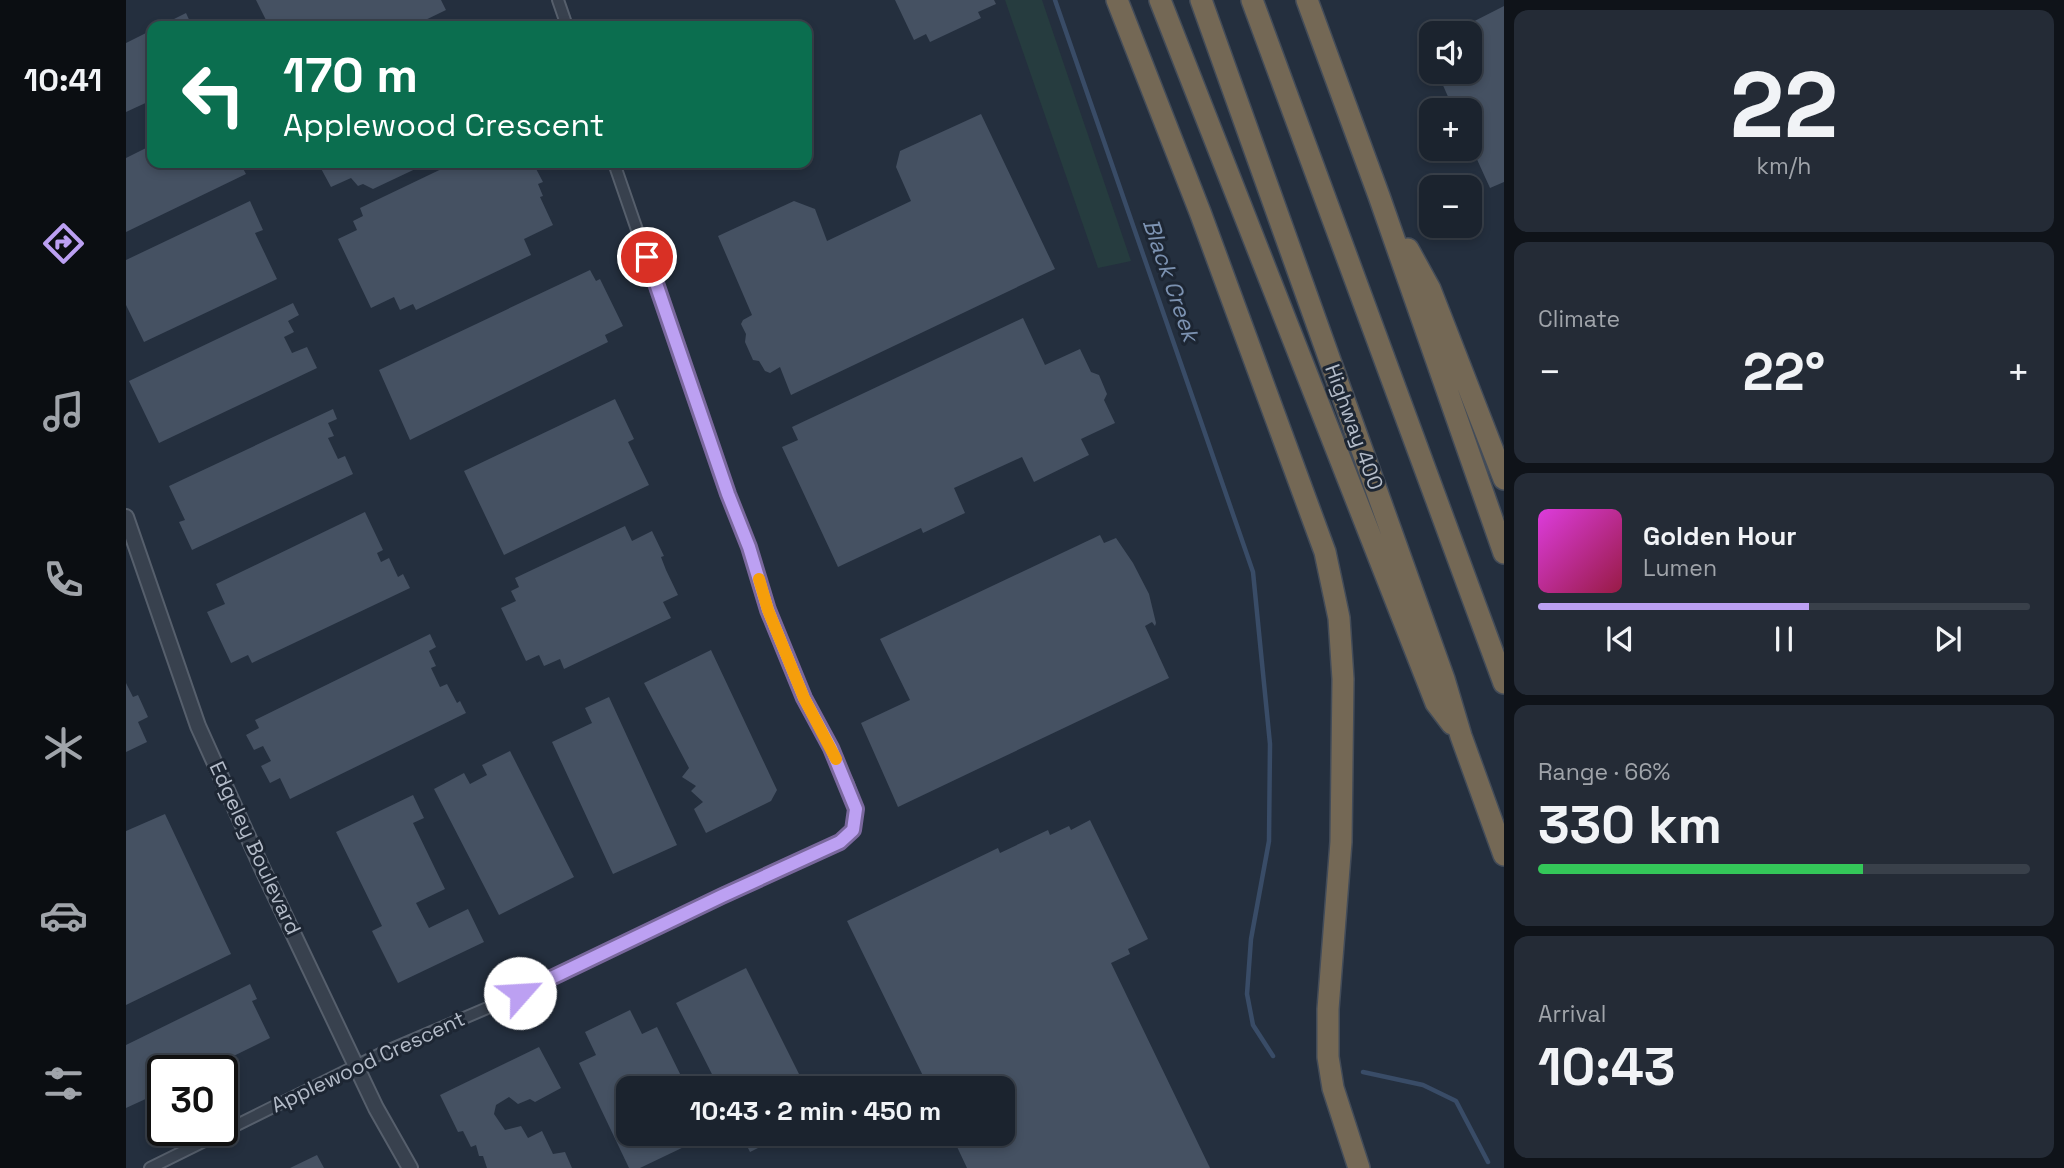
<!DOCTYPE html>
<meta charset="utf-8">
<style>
:root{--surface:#1b232e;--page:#242b36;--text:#f1f3f6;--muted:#a0a4aa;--line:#39404a;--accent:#bca0f2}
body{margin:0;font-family:"Space Grotesk",sans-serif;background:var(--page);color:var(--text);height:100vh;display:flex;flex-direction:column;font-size:26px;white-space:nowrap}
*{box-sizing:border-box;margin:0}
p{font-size:23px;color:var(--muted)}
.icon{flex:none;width:38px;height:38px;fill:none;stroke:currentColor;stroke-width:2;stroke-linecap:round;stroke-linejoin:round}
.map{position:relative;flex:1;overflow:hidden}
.details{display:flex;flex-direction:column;gap:10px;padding:10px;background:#0f1319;width:560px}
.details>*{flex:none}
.top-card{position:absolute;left:21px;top:21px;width:665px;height:147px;border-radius:14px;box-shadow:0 4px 10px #0003,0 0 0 2px var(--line);background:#0b6e4f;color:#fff;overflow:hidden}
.buttons{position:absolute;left:1293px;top:21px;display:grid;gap:14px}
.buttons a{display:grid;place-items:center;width:63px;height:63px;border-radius:14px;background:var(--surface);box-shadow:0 4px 10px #0003,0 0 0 2px var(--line);font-size:35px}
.speed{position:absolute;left:21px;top:1055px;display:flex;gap:14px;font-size:35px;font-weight:700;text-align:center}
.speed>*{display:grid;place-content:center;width:91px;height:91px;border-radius:50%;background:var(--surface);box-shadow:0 4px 10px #0003,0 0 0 2px var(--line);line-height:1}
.speed .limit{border:4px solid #111;border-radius:10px;background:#fff;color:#111}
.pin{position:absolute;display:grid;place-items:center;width:60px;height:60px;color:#fff;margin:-30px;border:4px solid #fff;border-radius:50%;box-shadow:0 2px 7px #0007}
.me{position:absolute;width:77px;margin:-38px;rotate:64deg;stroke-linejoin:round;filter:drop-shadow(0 0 5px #0008)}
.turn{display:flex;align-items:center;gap:24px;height:147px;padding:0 21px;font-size:32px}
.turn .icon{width:91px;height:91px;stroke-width:2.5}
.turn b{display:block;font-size:49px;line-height:60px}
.big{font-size:52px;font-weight:600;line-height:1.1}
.details .card{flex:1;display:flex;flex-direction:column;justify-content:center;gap:10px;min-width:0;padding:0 24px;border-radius:14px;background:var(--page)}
.details .dial{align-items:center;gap:0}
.dial b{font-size:91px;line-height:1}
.song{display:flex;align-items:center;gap:21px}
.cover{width:84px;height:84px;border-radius:10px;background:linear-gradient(135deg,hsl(300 70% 55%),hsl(340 70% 35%))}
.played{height:7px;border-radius:4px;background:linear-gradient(90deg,var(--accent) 55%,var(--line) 55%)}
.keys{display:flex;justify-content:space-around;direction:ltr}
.heat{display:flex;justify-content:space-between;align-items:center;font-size:38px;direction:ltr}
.charge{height:10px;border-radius:5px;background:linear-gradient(90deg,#34c759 66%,var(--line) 0)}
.trip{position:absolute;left:490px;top:1076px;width:399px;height:70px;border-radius:14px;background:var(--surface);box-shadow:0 4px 10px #0003,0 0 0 2px var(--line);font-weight:600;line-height:70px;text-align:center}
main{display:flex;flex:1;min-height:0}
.menu{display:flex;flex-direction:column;width:126px;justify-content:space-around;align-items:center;background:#0b0e12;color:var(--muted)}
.menu .icon{width:49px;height:49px}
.menu .current{color:var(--accent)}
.menu b{font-size:32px;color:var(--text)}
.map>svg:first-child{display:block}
.green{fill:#263c3f}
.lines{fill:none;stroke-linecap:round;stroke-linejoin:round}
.stream{stroke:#394c67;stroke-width:4.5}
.building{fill:#455162}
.minor-casing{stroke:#565f6c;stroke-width:14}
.tertiary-casing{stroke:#565f6c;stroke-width:18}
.motorway-casing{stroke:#434c59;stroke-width:24}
.minor{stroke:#38414e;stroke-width:10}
.tertiary{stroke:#38414e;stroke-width:14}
.motorway{stroke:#746855;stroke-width:21}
.route-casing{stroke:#7a689d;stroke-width:18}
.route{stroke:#bca0f2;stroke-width:12}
.slow{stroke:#f59e0b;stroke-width:12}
.labels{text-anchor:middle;stroke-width:6;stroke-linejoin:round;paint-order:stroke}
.street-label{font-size:21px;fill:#b4bcc9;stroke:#1d2633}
.water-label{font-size:23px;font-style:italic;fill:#7c92b1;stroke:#1d2633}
</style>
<main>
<nav class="menu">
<b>10:41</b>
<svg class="icon current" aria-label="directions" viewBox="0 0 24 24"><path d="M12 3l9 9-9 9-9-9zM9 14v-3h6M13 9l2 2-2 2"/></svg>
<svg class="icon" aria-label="music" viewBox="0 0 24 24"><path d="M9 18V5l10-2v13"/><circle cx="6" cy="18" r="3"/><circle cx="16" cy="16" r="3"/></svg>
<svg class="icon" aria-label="phone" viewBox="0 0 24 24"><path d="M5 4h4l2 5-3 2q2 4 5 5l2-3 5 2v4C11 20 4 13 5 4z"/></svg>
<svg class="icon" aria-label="climate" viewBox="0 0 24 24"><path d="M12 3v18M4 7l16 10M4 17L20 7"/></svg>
<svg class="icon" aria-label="car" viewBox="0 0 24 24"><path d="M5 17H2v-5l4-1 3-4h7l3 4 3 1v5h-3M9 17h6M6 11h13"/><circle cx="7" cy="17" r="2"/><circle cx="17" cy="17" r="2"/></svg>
<svg class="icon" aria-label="filters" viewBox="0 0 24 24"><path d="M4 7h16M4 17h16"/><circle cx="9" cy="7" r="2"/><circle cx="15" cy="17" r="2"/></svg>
</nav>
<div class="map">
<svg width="1378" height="1168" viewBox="0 0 1378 1168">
<rect width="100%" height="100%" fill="#242f3e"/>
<path class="green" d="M 879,0 L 916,0 L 1005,261 L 972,268 Z"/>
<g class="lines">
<path class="stream" d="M 929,0 L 1127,572 L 1144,744 L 1143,841 L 1125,939 L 1121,994 L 1127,1025 L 1147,1056
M 1237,1072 L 1297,1085 L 1330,1101 L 1362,1162"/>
</g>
<path class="building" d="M 130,0 L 315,0 L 320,10 L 287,26 L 143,26 Z
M 769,0 L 868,0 L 870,4 L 852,12 L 855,18 L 804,42 L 800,34 L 788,40 Z
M 1378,6 L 1378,182 L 1364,188 L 1344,144 L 1344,110 L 1328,110 L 1311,72 L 1344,72 L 1344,33 L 1325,33 Z
M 60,13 L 66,26 L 34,26 Z
M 26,30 L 26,100 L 0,112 L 0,43 Z
M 855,114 L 929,269 L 665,395 L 654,367 L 644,373 L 639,371 L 633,361 L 627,360 L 619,342 L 620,334 L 615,324 L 617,320 L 626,315 L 592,236 L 668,201 L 689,209 L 701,241 L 785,201 L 770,167 L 774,151 Z
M 26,145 L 26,163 L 114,163 L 120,174 L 0,232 L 0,158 Z
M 192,163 L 302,163 L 247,189 L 237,184 L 232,186 L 225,178 L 205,187 Z
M 328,163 L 407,163 L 417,182 L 412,184 L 417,196 L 414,197 L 427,225 L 398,239 L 405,255 L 290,310 L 287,304 L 274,310 L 268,297 L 245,308 L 212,239 L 231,230 L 227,221 L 237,216 L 234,208 Z
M 124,201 L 137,230 L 129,233 L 151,279 L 18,342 L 0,305 L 0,260 Z
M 464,270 L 470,281 L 474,279 L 497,326 L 479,335 L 482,342 L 284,440 L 253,370 Z
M 167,303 L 173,315 L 162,321 L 168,332 L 158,337 L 166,353 L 181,347 L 191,368 L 33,443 L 3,381 Z
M 897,318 L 919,365 L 954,349 L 965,372 L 973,375 L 981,394 L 978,400 L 989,423 L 955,439 L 963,455 L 908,482 L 896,457 L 828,488 L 839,513 L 797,533 L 795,528 L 712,567 L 656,447 L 672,440 L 666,427 Z
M 489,399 L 508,439 L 502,442 L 523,485 L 378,555 L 338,471 Z
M 207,409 L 211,419 L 202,423 L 208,436 L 202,438 L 212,459 L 219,456 L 227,474 L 66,550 L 53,522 L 59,520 L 43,486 Z
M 239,512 L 257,550 L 251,553 L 255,562 L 263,558 L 272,577 L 277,574 L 284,588 L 126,663 L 122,655 L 105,663 L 81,612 L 99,604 L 90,584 Z
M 499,526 L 506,541 L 526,531 L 538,556 L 535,557 L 540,570 L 552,595 L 537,602 L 545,618 L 438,669 L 434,659 L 418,666 L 413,655 L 400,661 L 375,608 L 390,601 L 385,591 L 393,587 L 389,578 Z
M 974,535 L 978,543 L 990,538 L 1007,563 L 1023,594 L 1030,623 L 1029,626 L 1026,622 L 1019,626 L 1043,678 L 772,807 L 735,723 L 784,700 L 754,639 Z
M 304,634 L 310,647 L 303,651 L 310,666 L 305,668 L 314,687 L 321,684 L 331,703 L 334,701 L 340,713 L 164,799 L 154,778 L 144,783 L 135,766 L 145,761 L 137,746 L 128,750 L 120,735 L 133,728 L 129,720 Z
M 585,650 L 651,790 L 645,801 L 580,833 L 568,809 L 577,802 L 565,791 L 570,786 L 556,777 L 563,768 L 518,683 Z
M 0,683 L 7,697 L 12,695 L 22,717 L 12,722 L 21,742 L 0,752 Z
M 483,697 L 551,845 L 487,874 L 426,742 L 466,723 L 459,708 Z
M 384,751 L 448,877 L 373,915 L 308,789 L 338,773 L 344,784 L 361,775 L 356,765 Z
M 287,795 L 298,818 L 287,823 L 319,889 L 290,903 L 303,928 L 342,909 L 358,942 L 272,983 L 246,931 L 256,926 L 210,832 Z
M 39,814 L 105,954 L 0,1005 L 0,831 Z
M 964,820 L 1022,939 L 1002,949 L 1004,954 L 985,963 L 1084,1168 L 841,1168 L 825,1134 L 877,1134 L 877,1088 L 803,1088 L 721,921 L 872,848 L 874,853 L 922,830 L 924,835 L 943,826 L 945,830 Z
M 620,968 L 680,1088 L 593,1088 L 550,1003 Z
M 124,984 L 131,999 L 126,1001 L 144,1038 L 77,1071 L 37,1071 L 37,1091 L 0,1108 L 0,1045 Z
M 504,1010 L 516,1034 L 531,1027 L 561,1088 L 502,1088 L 502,1134 L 585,1134 L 514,1168 L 503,1168 L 453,1063 L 470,1055 L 459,1032 Z
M 413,1047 L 435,1088 L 409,1102 L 404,1099 L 392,1104 L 383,1097 L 370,1105 L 368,1114 L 379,1130 L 395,1126 L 402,1138 L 416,1131 L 427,1154 L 439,1152 L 446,1168 L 361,1168 L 357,1156 L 353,1156 L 350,1145 L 345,1147 L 337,1131 L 332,1132 L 314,1095 Z
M 615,1134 L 660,1134 L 624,1152 Z
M 191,1155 L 198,1168 L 164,1168 Z"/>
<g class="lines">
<g class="minor-casing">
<path id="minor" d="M 432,0 L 441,26
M 24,1168 L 254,1054 L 394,994 L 596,896 L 714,842 L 727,829 L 730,809 L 722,784 L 678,698 L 660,655 L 642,610 L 623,547 L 602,494 L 488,163"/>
</g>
<g class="tertiary-casing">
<path id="tertiary" d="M 0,517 L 72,726 L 136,868 L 250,1108 L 284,1168"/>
</g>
<g class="motorway-casing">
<path id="motorway" d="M 991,0 L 1074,212 L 1199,552 L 1213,618 L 1217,679 L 1215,842 L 1202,1009 L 1202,1057 L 1207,1088 L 1233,1168
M 1034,0 L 1310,703 L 1326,724
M 1075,0 L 1318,679 L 1335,736 L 1378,855
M 1126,0 L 1378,683
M 1181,0 L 1253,196 L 1378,553
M 1282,249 L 1304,289 L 1378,479"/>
</g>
<use href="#minor" class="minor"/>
<use href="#tertiary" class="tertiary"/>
<use href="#motorway" class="motorway"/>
</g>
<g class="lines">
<g class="route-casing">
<path id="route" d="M 394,993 L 596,896 L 714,842 L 727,830 L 730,809 L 705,748 L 678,698 L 642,610 L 623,547 L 602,494 L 521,257"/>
</g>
<use href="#route" class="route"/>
<path class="slow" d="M 633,579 L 642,610 L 678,698 L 710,759"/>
</g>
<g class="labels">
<g class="street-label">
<text transform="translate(1228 427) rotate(70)" y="7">Highway 400</text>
<text transform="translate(129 848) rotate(65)" y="7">Edgeley Boulevard</text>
<text transform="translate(242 1062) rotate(-25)" y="7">Applewood Crescent</text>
</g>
<g class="water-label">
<text transform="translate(1045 280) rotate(71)" y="8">Black Creek</text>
</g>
</g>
</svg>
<div class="buttons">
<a><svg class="icon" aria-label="sound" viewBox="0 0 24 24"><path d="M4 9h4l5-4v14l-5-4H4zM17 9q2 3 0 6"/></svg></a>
<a>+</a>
<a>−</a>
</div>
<div class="speed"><div class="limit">30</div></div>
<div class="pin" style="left:521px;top:257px;background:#d93025"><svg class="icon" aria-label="arrive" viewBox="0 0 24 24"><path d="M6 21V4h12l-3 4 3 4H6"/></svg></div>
<svg class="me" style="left:394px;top:993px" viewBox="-20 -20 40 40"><circle r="19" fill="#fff"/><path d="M0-13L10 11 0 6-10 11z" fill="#bca0f2"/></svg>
<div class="trip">10:43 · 2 min · 450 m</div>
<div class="top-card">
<div class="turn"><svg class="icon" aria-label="left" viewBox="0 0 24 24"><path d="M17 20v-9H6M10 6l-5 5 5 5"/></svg><div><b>170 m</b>Applewood Crescent</div></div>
</div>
</div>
<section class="details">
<div class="card dial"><b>22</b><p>km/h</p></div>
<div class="card"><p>Climate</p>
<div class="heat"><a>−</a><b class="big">22°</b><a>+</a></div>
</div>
<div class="card">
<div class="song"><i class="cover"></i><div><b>Golden Hour</b><p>Lumen</p></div></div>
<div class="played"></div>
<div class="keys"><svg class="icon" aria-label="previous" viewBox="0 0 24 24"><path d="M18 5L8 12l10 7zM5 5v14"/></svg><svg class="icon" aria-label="pause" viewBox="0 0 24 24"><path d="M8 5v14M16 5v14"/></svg><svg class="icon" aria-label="next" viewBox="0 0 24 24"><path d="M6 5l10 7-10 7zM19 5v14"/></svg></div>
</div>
<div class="card"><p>Range · 66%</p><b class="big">330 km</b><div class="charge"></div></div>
<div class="card"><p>Arrival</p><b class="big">10:43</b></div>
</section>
</main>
